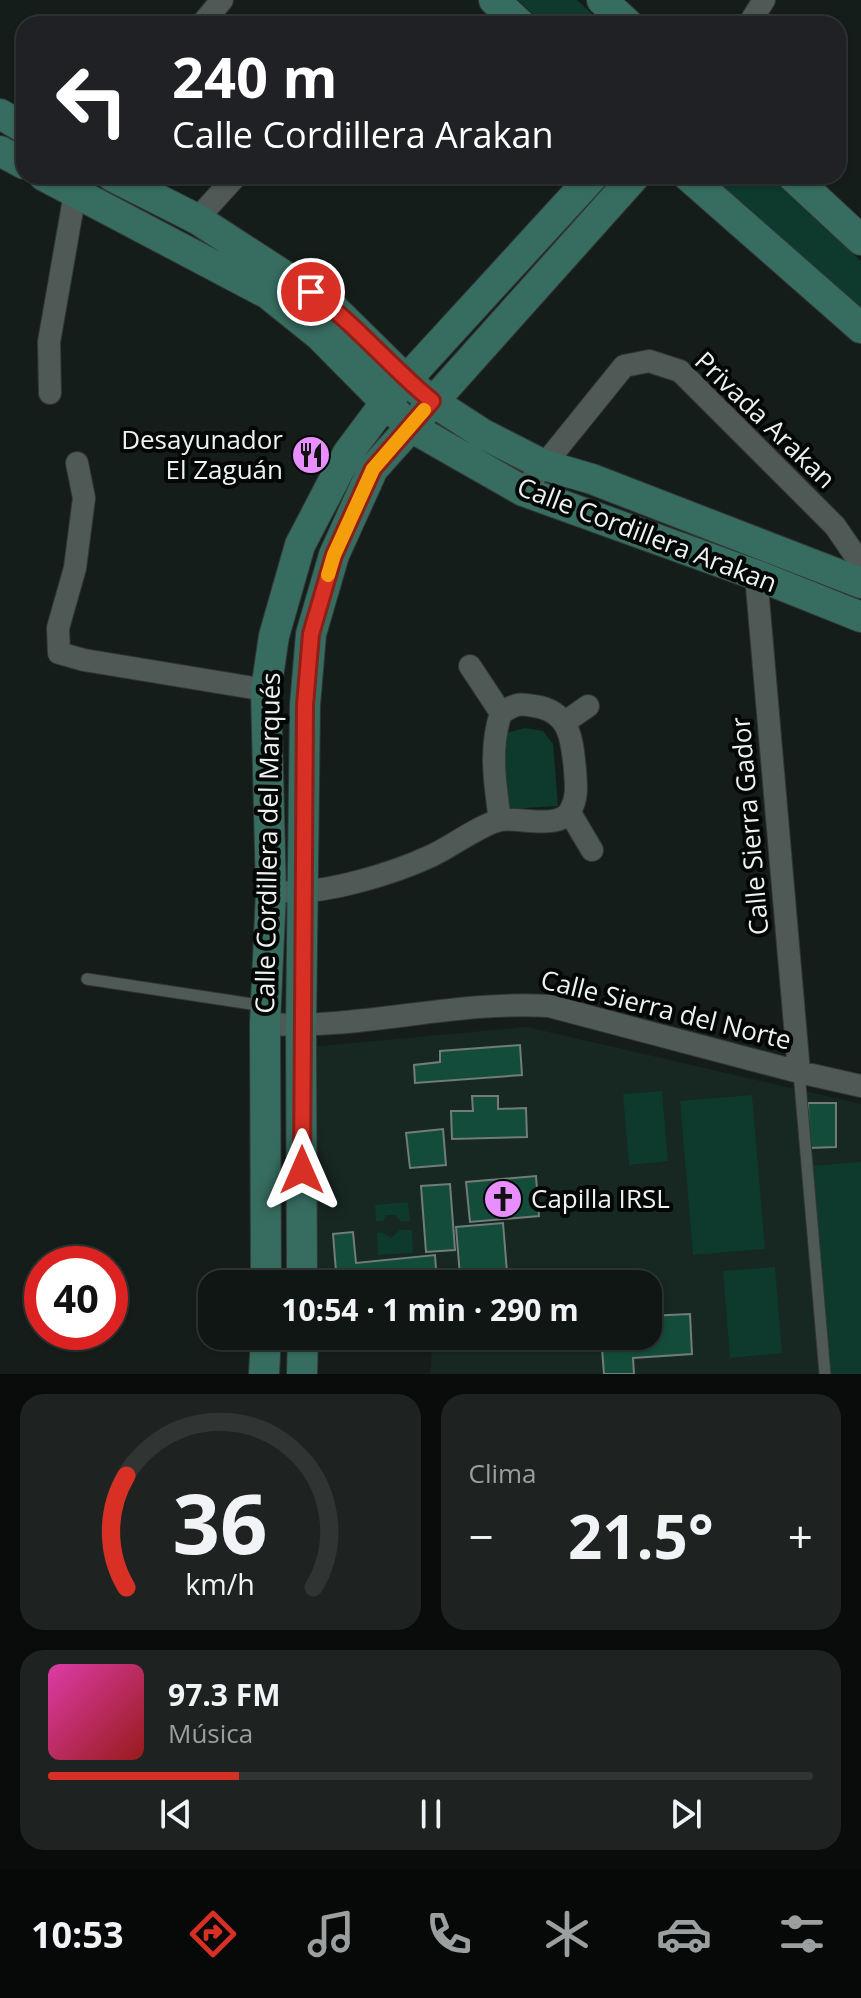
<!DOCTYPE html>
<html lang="es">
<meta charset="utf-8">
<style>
:root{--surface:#101614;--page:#1e2322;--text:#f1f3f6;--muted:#9c9fa0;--line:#303534;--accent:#d93025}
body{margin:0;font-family:"Open Sans",sans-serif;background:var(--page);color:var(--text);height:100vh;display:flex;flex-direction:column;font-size:30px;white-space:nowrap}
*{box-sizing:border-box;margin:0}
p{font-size:26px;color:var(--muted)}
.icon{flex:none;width:44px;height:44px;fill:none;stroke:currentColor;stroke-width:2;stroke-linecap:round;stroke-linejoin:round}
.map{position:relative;height:1374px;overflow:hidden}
.panel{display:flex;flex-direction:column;gap:20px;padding:20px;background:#090c0b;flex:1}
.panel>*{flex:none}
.top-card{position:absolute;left:16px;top:16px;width:830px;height:168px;border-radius:24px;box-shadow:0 2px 6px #0004,0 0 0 2px var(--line);background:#202124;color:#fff;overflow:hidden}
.speed{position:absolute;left:24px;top:1246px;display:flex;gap:16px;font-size:40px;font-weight:700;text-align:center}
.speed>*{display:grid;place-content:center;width:104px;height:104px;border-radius:50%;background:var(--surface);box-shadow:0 2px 6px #0004,0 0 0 2px var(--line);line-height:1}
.speed .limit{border:12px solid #d22;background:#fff;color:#111}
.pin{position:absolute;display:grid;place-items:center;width:68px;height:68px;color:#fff;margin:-34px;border:4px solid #fff;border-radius:50%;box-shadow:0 2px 8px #0007}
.me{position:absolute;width:88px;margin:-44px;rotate:0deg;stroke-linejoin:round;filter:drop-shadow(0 0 6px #0008)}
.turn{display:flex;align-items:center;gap:28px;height:168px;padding:0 24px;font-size:36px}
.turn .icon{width:104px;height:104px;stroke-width:2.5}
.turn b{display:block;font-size:56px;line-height:68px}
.big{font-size:60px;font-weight:700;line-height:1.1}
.panel .tile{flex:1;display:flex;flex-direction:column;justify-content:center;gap:12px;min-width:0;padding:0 28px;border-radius:24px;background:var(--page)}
.panel .dial{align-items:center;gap:0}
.dial svg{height:208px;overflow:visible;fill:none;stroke:var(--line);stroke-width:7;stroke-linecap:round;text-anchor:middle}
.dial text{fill:var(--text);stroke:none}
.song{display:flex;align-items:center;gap:24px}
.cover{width:96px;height:96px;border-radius:12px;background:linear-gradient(135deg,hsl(320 70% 55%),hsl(0 70% 35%))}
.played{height:8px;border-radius:4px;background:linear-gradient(90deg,var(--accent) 25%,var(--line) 25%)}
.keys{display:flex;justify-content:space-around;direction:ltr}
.heat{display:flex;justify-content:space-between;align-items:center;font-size:44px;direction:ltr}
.panel .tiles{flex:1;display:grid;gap:20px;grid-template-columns:1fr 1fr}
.tile:last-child{grid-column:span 2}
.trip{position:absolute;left:198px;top:1270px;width:464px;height:80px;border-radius:24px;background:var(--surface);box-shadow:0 2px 6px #0004,0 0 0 2px var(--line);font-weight:700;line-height:80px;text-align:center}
.dock{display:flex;height:128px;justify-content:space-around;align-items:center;background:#060908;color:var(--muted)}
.dock .icon{width:56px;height:56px}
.dock .active{color:var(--accent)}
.dock b{font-size:36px;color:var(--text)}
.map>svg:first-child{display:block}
.built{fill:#172721}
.green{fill:#0e392d}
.building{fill:#134c3b;stroke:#727c78;stroke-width:2}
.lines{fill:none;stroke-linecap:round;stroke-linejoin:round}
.lane-casing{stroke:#323634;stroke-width:13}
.street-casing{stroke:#323634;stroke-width:24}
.secondary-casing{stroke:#323634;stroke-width:32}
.lane{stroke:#4f5955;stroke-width:11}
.street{stroke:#4f5955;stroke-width:22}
.secondary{stroke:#376d60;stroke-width:30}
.route-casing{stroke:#8d1f18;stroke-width:20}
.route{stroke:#d93025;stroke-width:14}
.slow{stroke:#f59e0b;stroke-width:14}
.labels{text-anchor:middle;stroke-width:8;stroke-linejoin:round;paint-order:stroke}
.street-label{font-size:26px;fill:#edf3f0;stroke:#040706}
.poi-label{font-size:26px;fill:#edf3f0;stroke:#040706;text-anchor:end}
</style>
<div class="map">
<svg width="861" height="1374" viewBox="0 0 861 1374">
<rect width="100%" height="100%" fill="#151d1a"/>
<path class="built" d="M 527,1027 L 861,1104 L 861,1374 L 430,1374 L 433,1336 L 648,1336 L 648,1284 L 315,1284 L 309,1047 Z"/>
<path class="green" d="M 518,0 L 577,0 L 603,24 L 544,24 Z
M 707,176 L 768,176 L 861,261 L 861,317 Z
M 525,728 L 543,731 L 553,744 L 558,806 L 508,809 L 499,747 L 506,733 Z
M 662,1091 L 668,1161 L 629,1165 L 623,1094 Z
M 752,1095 L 765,1249 L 693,1255 L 680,1101 Z
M 861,1162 L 861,1374 L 830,1374 L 811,1166 Z
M 408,1202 L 410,1221 L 401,1222 L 395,1215 L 386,1215 L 383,1221 L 376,1221 L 375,1205 Z
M 400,1230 L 412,1230 L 413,1253 L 378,1255 L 377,1233 L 381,1232 L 391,1238 Z
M 775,1267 L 782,1353 L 730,1358 L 723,1271 Z"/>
<path class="building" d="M 520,1045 L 522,1075 L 415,1083 L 414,1065 L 440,1062 L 440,1051 Z
M 472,1096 L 498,1096 L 498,1109 L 526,1108 L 527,1137 L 452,1139 L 451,1111 L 473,1111 Z
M 808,1103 L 836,1103 L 836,1147 L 809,1148 Z
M 443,1129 L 446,1165 L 410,1168 L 406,1133 Z
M 536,1176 L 539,1216 L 470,1222 L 466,1182 Z
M 450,1184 L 455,1250 L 426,1252 L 421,1186 Z
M 503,1223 L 507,1272 L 460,1276 L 456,1227 Z
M 353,1232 L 356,1263 L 435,1255 L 437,1283 L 337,1284 L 333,1234 Z
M 690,1314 L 692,1354 L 633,1358 L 634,1374 L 604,1374 L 601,1336 L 648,1336 L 648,1316 Z"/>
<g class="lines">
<g class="lane-casing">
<path id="lane" d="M 87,979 L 265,1006
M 799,1072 L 825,1374"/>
</g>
<g class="street-casing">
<path id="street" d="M 202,24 L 222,0
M 749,24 L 764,0
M 197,219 L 236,176
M 50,393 L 49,342 L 78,176
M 77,463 L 84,498 L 75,568 L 58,628 L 59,653 L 84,660 L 266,690
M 523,491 L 624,366 L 649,361 L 680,371 L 835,526 L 861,564
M 756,575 L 799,1072
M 470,666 L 501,713
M 565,722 L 588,706
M 570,813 L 592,850
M 290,892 C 331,892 392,874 431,856 C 449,848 483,823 501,820 C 518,817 559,830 570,811 C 578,798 576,785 575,770 C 572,739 570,711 534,706 C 517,703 516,704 501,713 C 489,749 495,783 500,820
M 265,1024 C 360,1030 454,1000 549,1006 L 799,1072 L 861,1086"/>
</g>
<g class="secondary-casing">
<path id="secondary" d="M 494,0 L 520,24
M 602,0 L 628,24
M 0,114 L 24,128
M 0,151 L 24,164
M 44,176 L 268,294 L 319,335 L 409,426 L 523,491 L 756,575 L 861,617
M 112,176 L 197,219 L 331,306 L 407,381 L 432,401 L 483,434 L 544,465 L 592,479 L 861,583
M 688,176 L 861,328
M 792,176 L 861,240
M 266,1284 L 265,1024 L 271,892 L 266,690 L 274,636 L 300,545 L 348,453 L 386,402 L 593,176
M 302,1284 L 301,1027 L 305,705 L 311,634 L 334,555 L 373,469 L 635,176
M 264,1374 L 266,1336
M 302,1374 L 303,1336"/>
</g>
<use href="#lane" class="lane"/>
<use href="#street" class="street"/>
<use href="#secondary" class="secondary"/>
</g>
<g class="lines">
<g class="route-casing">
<path id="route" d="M 302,1170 L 305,705 L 311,634 L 334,555 L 373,469 L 432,401 C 390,367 355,323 311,292"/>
</g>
<use href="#route" class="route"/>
<path class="slow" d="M 328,575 L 334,555 L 373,469 L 424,410"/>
</g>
<defs>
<g id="restaurant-disc" transform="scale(2)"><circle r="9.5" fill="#e98efe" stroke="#040706"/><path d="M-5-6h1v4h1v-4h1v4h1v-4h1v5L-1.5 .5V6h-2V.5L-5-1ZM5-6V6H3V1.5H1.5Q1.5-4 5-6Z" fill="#111"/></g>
<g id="church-disc" transform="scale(2)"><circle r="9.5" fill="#e98efe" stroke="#040706"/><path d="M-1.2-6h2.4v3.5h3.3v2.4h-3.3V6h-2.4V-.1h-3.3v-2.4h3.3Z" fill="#111"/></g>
</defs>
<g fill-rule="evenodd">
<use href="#restaurant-disc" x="311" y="455"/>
<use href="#church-disc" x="503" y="1199"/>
</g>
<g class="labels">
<g class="street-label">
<text transform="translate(765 420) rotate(44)" y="9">Privada Arakan</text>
<text transform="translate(647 535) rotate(21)" y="9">Calle Cordillera Arakan</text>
<text transform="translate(750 826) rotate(-95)" y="9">Calle Sierra Gador</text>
<text transform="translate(268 843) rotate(-89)" y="9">Calle Cordillera del Marqués</text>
<text transform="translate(666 1010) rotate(14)" y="9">Calle Sierra del Norte</text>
</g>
<g class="poi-label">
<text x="283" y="449">Desayunador<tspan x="283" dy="30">El Zaguán</tspan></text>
<text x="531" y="1208" text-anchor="start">Capilla IRSL</text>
</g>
</g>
</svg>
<div class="speed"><div class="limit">40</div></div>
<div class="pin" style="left:311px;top:292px;background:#d93025"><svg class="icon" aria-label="arrive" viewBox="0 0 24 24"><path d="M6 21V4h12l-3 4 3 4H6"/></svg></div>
<svg class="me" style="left:302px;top:1170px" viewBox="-20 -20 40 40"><path d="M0-17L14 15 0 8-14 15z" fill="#d93025" stroke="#fff" stroke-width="4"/></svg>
<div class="trip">10:54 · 1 min · 290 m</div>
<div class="top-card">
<div class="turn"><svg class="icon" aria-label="left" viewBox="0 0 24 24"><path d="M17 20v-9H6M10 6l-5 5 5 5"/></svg><div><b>240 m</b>Calle Cordillera Arakan</div></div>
</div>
</div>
<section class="panel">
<div class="tiles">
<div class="tile dial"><svg viewBox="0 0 100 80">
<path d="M14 69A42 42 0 1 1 86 69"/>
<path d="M14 69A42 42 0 0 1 14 26" stroke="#d93025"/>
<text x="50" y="56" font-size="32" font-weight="700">36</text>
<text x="50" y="72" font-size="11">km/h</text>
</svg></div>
<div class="tile"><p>Clima</p>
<div class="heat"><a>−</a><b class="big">21.5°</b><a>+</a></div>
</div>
<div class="tile">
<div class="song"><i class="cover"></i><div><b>97.3 FM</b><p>Música</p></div></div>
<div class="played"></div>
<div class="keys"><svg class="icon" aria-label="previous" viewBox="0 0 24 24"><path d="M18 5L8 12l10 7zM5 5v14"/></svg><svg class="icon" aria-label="pause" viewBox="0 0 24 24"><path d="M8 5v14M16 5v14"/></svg><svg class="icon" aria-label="next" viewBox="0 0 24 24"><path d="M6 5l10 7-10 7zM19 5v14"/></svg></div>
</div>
</div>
</section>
<nav class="dock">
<b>10:53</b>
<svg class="icon active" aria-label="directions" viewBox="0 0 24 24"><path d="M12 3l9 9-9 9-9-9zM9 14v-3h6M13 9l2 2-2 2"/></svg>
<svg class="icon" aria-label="music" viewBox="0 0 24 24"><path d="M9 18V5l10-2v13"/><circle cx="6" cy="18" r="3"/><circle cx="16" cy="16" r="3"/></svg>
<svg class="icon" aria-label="phone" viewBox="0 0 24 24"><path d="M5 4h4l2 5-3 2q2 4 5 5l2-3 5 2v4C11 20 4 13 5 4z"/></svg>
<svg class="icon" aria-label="climate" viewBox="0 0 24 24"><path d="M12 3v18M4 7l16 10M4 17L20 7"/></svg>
<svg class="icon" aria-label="car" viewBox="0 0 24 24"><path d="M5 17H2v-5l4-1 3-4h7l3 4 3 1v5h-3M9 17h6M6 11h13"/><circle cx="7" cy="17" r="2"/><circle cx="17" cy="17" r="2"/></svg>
<svg class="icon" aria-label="filters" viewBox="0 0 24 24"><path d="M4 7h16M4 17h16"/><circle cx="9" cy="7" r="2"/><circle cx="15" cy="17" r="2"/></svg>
</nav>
